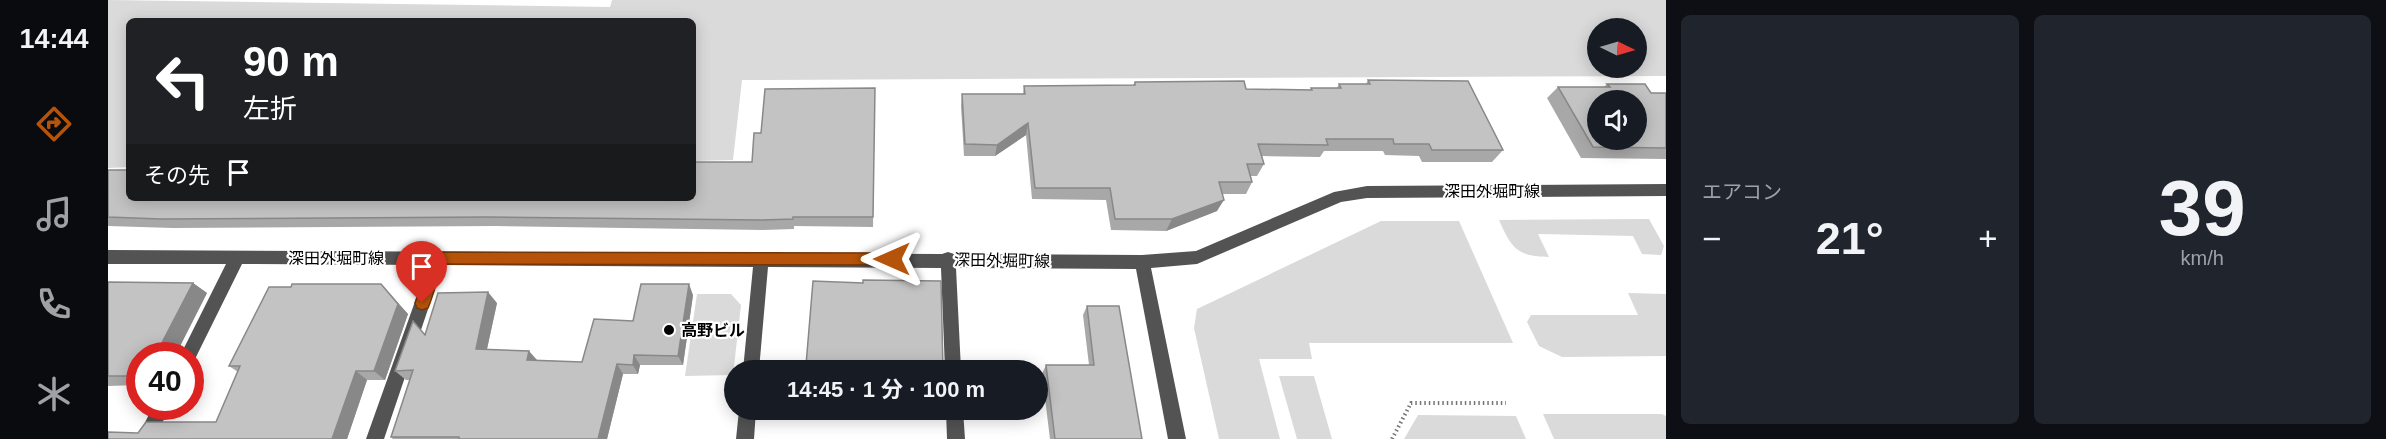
<!DOCTYPE html>
<html lang="ja">
<meta charset="utf-8">
<style>
:root{--surface:#171b24;--page:#20242c;--text:#f1f3f6;--muted:#9ea1a6;--accent:#b45309}
body{margin:0;font-family:Helvetica,"Noto Sans JP",sans-serif;background:var(--page);color:var(--text);height:100vh;display:flex;flex-direction:column;font-size:22px;white-space:nowrap}
*{box-sizing:border-box;margin:0}
p{font-size:20px;color:var(--muted)}
.icon{flex:none;width:33px;height:33px;fill:none;stroke:currentColor;stroke-width:2;stroke-linecap:round;stroke-linejoin:round}
.map{position:relative;flex:1;overflow:hidden}
.drawer{display:flex;flex-direction:column;gap:15px;padding:15px;background:#0d0f14;width:720px}
.drawer>*{flex:none}
.hud{position:absolute;left:18px;top:18px;width:570px;height:183px;border-radius:9px;box-shadow:0 3px 15px #0003;background:#202124;color:#fff;overflow:hidden}
.needle{width:39px;rotate:95deg}
.tools{position:absolute;left:1479px;top:18px;display:grid;gap:12px}
.tools a{display:grid;place-items:center;width:60px;height:60px;border-radius:50%;background:var(--surface);box-shadow:0 3px 15px #0003;font-size:30px}
.speed{position:absolute;left:18px;top:342px;display:flex;gap:12px;font-size:30px;font-weight:700;text-align:center}
.speed>*{display:grid;place-content:center;width:78px;height:78px;border-radius:50%;background:var(--surface);box-shadow:0 3px 15px #0003;line-height:1}
.speed .limit{border:9px solid #d22;background:#fff;color:#111}
.pin{position:absolute;display:grid;place-items:center;width:51px;height:51px;color:#fff;margin:-62px -26px;border-radius:50% 50% 50% 0;rotate:-45deg;box-shadow:0 0 6px #0007}
.pin .icon{rotate:45deg}
.me{position:absolute;width:66px;margin:-33px;rotate:270deg;stroke-linejoin:round;filter:drop-shadow(0 0 4px #0008)}
.turn{display:flex;align-items:center;gap:21px;height:126px;padding:0 18px;font-size:27px}
.turn .icon{width:78px;height:78px;stroke-width:2.5}
.turn b{display:block;font-size:42px;line-height:51px}
.then{display:flex;align-items:center;height:57px;padding:0 18px;background:#0003;gap:12px;font-size:22px}
.big{font-size:45px;font-weight:700;line-height:1.1}
.drawer .card{flex:1;display:flex;flex-direction:column;justify-content:center;gap:9px;min-width:0;padding:0 21px;border-radius:9px;background:var(--page)}
.drawer .dial{align-items:center;gap:0}
.dial b{font-size:78px;line-height:1}
.heat{display:flex;justify-content:space-between;align-items:center;font-size:33px;direction:ltr}
.drawer .tiles{flex:1;display:grid;gap:15px;grid-template-columns:repeat(2,1fr)}
.trip{position:absolute;left:616px;top:360px;width:324px;height:60px;border-radius:30px;background:var(--surface);box-shadow:0 3px 15px #0003;font-weight:700;line-height:60px;text-align:center}
main{display:flex;flex:1;min-height:0}
.dock{display:flex;flex-direction:column;width:108px;justify-content:space-around;align-items:center;background:#090b0e;color:var(--muted)}
.dock .icon{width:42px;height:42px}
.dock .selected{color:var(--accent)}
.dock b{font-size:27px;color:var(--text)}
.map>svg:first-child{display:block}
.green{fill:#dadada;fill-rule:evenodd}
.lines{fill:none;stroke-linecap:round;stroke-linejoin:round}
.path{stroke:#757575;stroke-width:4;stroke-dasharray:1.5 3;stroke-linecap:butt}
.minor{fill:#535353;fill-rule:evenodd}
.wall{fill:#a8a8a8}
.shaded-wall{fill:#888}
.building{fill:#c3c3c3;stroke:#888;stroke-width:1.5;fill-rule:evenodd}
.route{fill:#b45309;stroke:#753606;stroke-width:1.5}
.poi-dot{fill:#000;stroke:#fff;stroke-width:2}
.labels{text-anchor:middle;stroke-width:4.5;stroke-linejoin:round;paint-order:stroke}
.street-label{font-size:16px;fill:#000;stroke:#fff}
.poi-label{font-size:16px;font-weight:bold;fill:#000;stroke:#fff;text-anchor:start}
</style>
<main>
<nav class="dock">
<b>14:44</b>
<svg class="icon selected" aria-label="directions" viewBox="0 0 24 24"><path d="M12 3l9 9-9 9-9-9zM9 14v-3h6M13 9l2 2-2 2"/></svg>
<svg class="icon" aria-label="music" viewBox="0 0 24 24"><path d="M9 18V5l10-2v13"/><circle cx="6" cy="18" r="3"/><circle cx="16" cy="16" r="3"/></svg>
<svg class="icon" aria-label="phone" viewBox="0 0 24 24"><path d="M5 4h4l2 5-3 2q2 4 5 5l2-3 5 2v4C11 20 4 13 5 4z"/></svg>
<svg class="icon" aria-label="climate" viewBox="0 0 24 24"><path d="M12 3v18M4 7l16 10M4 17L20 7"/></svg>
</nav>
<div class="map">
<svg width="1558" height="439" viewBox="0 0 1558 439">
<rect width="100%" height="100%" fill="#fff"/>
<path class="green" d="M 0,0 L 502,7 L 504,0 L 1558,0 L 1558,76 L 634,80 L 625,160 L 585,161 L 585,21 L 21,21 L 21,167 L 0,168 ZM 1528,28 L 1528,68 L 1490,68 L 1490,28 Z
M 1541,219 L 1556,246 L 1553,255 L 1534,254 L 1525,236 L 1430,234 L 1441,257 C 1409,256 1404,249 1391,220 Z
M 1273,221 L 1351,221 L 1405,343 L 1201,343 L 1204,359 L 1151,359 L 1172,439 L 1111,439 L 1086,328 L 1089,309 Z
M 1520,293 L 1558,294 L 1558,356 L 1454,357 L 1431,346 L 1419,322 L 1423,315 L 1530,315 Z
M 589,294 L 623,294 L 633,305 L 625,375 L 577,376 Z
M 1171,376 L 1206,376 L 1224,439 L 1189,439 Z
M 1435,414 L 1554,414 L 1558,416 L 1558,439 L 1446,439 Z
M 1310,415 L 1408,416 L 1418,439 L 1296,439 Z"/>
<g class="lines">
<path class="path" d="M 1284,439 L 1303,403 L 1398,403"/>
<path class="minor" d="M 1558,184 L 1558,196 L 1259,198 L 1233,202 L 1089,264 L 1043,268 L 1078,439 L 1060,439 L 1028,269 L 848,268 L 853,370 L 837,370 L 833,268 L 660,267 L 651,370 L 635,370 L 645,267 L 335,265 L 276,439 L 258,439 L 320,265 L 134,264 L 86,361 L 82,363 L 82,356 L 72,356 L 118,264 L 0,264 L 0,250 L 834,254 L 840,252 L 846,254 L 1034,255 L 1088,251 L 1226,192 L 1259,186 Z
M 45,406 L 62,406 L 47,439 L 29,439 Z
M 631,410 L 648,410 L 646,439 L 628,439 Z
M 838,410 L 855,410 L 857,439 L 839,439 Z"/>
</g>
<path class="wall" d="M 1260,80 L 1395,150 L 1384,162 L 1314,162 L 1311,156 L 1277,155 L 1275,151 L 1216,151 L 1212,157 L 1154,156 L 1156,164 L 1149,176 L 1143,176 L 1144,182 L 1138,194 L 1114,194 L 1109,211 L 1058,231 L 1003,230 L 998,200 L 924,199 L 918,135 L 887,156 L 856,156 L 853,106 L 854,94 L 915,94 L 916,86 L 1025,85 L 1027,82 L 1138,89 L 1202,90 L 1203,88 L 1229,88 L 1231,84 L 1258,84 Z
M 1499,84 L 1543,93 L 1558,93 L 1558,159 L 1473,158 L 1439,98 L 1450,87 L 1496,87 Z
M 767,88 L 765,227 L 686,226 L 686,229 L 655,230 L 387,226 L 65,228 L 0,226 L 0,170 L 21,198 L 585,198 L 644,162 L 653,133 Z
M 0,282 L 85,283 L 99,293 L 67,356 L 32,356 L 32,385 L 0,386 Z
M 273,284 L 300,314 L 277,380 L 259,380 L 239,439 L 30,433 L 108,422 L 130,372 L 121,366 Z
M 585,295 L 575,365 L 532,365 L 530,374 L 515,374 L 499,439 L 285,439 L 283,437 L 302,380 L 298,380 L 287,371 L 317,333 L 389,303 L 379,349 L 429,360 L 474,362 L 525,321 Z
M 979,306 L 1034,439 L 942,439 L 934,374 L 938,365 L 981,365 L 975,315 Z
M 698,365 L 835,370 L 699,370 Z"/>
<path class="shaded-wall" d="M 920,123 L 918,135 L 887,156 L 889,145 Z
M 1116,200 L 1109,211 L 1058,231 L 1064,219 Z
M 85,283 L 99,293 L 67,356 L 47,356 Z
M 273,284 L 300,314 L 277,380 L 266,371 Z
M 581,284 L 585,295 L 575,365 L 570,356 Z
M 380,292 L 389,303 L 377,358 L 368,349 Z
M 421,351 L 429,360 L 419,360 Z
M 526,355 L 532,365 L 530,374 L 525,365 Z
M 509,364 L 515,374 L 499,439 L 490,439 Z
M 248,371 L 259,380 L 239,439 L 224,439 Z"/>
<path class="building" d="M 1260,80 L 1360,81 L 1395,150 L 1324,150 L 1321,144 L 1286,144 L 1285,139 L 1218,139 L 1220,145 L 1150,144 L 1156,164 L 1139,164 L 1144,182 L 1111,182 L 1116,200 L 1064,219 L 1007,219 L 1002,188 L 927,188 L 920,123 L 889,145 L 857,144 L 854,94 L 917,94 L 916,86 L 1027,85 L 1027,82 L 1136,81 L 1138,89 L 1204,90 L 1203,88 L 1233,88 L 1231,84 L 1262,84 Z
M 1499,84 L 1537,84 L 1543,93 L 1558,93 L 1558,148 L 1485,147 L 1450,87 L 1502,87 ZM 1490,100 L 1528,100 L 1528,140 L 1490,140 Z
M 767,88 L 765,217 L 685,217 L 685,219 L 653,220 L 380,217 L 53,219 L 0,217 L 0,170 L 21,170 L 21,198 L 585,198 L 585,162 L 644,162 L 646,133 L 653,133 L 657,89 Z
M 755,280 L 833,281 L 835,370 L 745,370 L 745,367 L 698,365 L 705,281 L 755,283 Z
M 0,282 L 85,283 L 47,356 L 32,356 L 32,376 L 0,376 Z
M 184,284 L 273,284 L 290,304 L 266,371 L 248,371 L 224,439 L 0,439 L 0,432 L 30,433 L 38,422 L 108,422 L 132,366 L 121,366 L 161,287 L 183,287 Z
M 533,284 L 581,284 L 570,356 L 526,355 L 525,365 L 509,364 L 490,439 L 351,439 L 351,437 L 283,437 L 305,370 L 287,371 L 305,321 L 317,335 L 330,293 L 380,292 L 368,349 L 421,351 L 419,360 L 474,362 L 486,319 L 525,321 Z
M 979,306 L 1011,306 L 1034,439 L 947,439 L 938,365 L 986,365 Z"/>
<path class="route" d="M 330,252 L 784,253 L 789,255 L 791,259 L 789,264 L 784,265 L 335,264 L 322,303 L 320,308 L 314,310 L 309,308 L 307,303 L 323,258 L 325,254 Z"/>
<circle class="poi-dot" cx="561" cy="330" r="6"/>
<g class="labels">
<g class="street-label">
<text x="1384" y="197">深田外堀町線</text>
<text x="228" y="264">深田外堀町線</text>
<text transform="translate(894 260) rotate(1)" y="6">深田外堀町線</text>
</g>
<g class="poi-label">
<text x="573" y="336">高野ビル</text>
</g>
</g>
</svg>
<div class="tools">
<a><svg class="needle" viewBox="-14 -14 28 28"><path d="M0-13l5 13h-10z" fill="#e53935"/><path d="M0 13l5-13h-10z" fill="#9ea1a6"/></svg></a>
<a><svg class="icon" aria-label="sound" viewBox="0 0 24 24"><path d="M4 9h4l5-4v14l-5-4H4zM17 9q2 3 0 6"/></svg></a>
</div>
<div class="speed"><div class="limit">40</div></div>
<div class="pin" style="left:314px;top:303px;background:#d93025"><svg class="icon" aria-label="arrive" viewBox="0 0 24 24"><path d="M6 21V4h12l-3 4 3 4H6"/></svg></div>
<svg class="me" style="left:784px;top:259px" viewBox="-20 -20 40 40"><path d="M0-17L14 15 0 8-14 15z" fill="#b45309" stroke="#fff" stroke-width="4"/></svg>
<div class="trip">14:45 · 1 分 · 100 m</div>
<div class="hud">
<div class="turn"><svg class="icon" aria-label="left" viewBox="0 0 24 24"><path d="M17 20v-9H6M10 6l-5 5 5 5"/></svg><div><b>90 m</b>左折</div></div>
<div class="then">その先<svg class="icon" aria-label="arrive" viewBox="0 0 24 24"><path d="M6 21V4h12l-3 4 3 4H6"/></svg></div>
</div>
</div>
<section class="drawer">
<div class="tiles">
<div class="card"><p>エアコン</p>
<div class="heat"><a>−</a><b class="big">21°</b><a>+</a></div>
</div>
<div class="card dial"><b>39</b><p>km/h</p></div>
</div>
</section>
</main>
